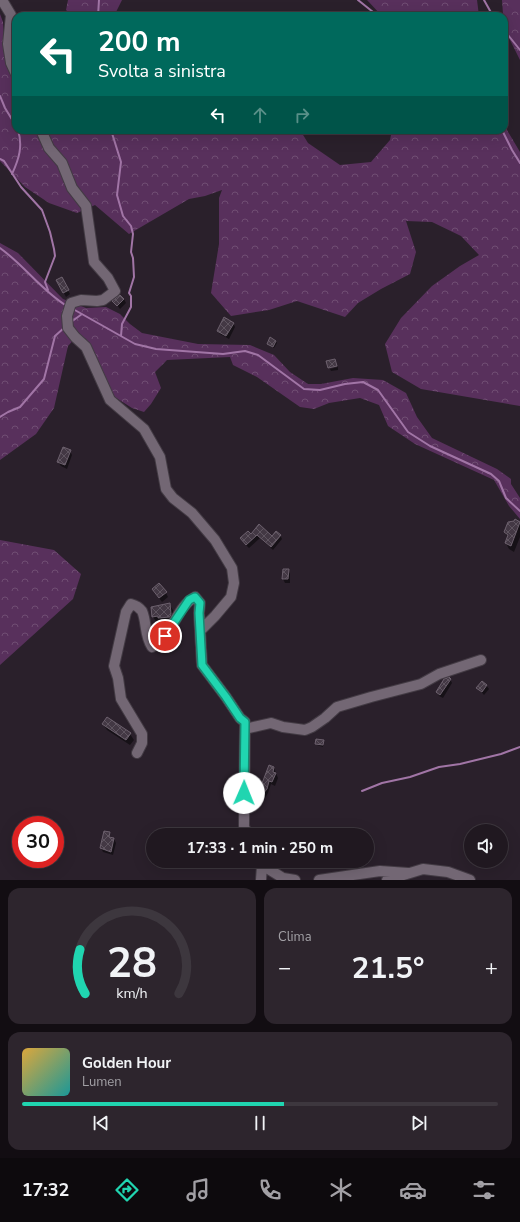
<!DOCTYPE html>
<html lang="it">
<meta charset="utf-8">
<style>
:root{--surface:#201820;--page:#2d252d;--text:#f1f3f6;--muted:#a2a0a5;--line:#3d373e;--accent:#20d5b0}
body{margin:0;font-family:"Nunito Sans",sans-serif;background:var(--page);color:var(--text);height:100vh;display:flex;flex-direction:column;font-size:15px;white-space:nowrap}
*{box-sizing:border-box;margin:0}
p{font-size:13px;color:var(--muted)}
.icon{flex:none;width:22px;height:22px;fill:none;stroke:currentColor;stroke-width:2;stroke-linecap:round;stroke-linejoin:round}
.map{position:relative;height:880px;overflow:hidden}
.sheet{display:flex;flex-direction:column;gap:8px;padding:8px;background:#120d12;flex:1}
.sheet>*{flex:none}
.hud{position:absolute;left:12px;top:12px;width:496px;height:122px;border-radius:12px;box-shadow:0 4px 16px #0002,0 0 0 1px var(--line);background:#00695c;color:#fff;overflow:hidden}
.buttons{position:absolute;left:464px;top:824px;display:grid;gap:8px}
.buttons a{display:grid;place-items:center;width:44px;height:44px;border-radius:50%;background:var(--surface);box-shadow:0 4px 16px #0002,0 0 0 1px var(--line);font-size:20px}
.speed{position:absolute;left:12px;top:816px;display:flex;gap:8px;font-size:20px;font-weight:700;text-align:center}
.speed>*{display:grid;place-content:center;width:52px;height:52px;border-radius:50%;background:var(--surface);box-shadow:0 4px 16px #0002,0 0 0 1px var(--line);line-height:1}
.speed .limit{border:6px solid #d22;background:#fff;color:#111}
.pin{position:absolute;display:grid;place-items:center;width:34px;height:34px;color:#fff;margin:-17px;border:2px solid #fff;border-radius:50%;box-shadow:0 1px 4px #0007}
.me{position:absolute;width:44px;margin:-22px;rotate:1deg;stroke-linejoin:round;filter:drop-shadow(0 0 3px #0008)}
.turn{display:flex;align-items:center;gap:14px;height:84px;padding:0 20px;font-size:18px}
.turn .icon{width:52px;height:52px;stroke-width:2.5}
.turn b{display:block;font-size:28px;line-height:34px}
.lanes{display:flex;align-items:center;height:38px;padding:0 20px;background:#0003;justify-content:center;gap:20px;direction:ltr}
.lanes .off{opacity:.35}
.big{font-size:30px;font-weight:700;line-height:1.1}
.sheet .tile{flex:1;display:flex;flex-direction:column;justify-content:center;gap:6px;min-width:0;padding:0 14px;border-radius:12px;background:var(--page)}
.sheet .dial{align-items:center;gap:0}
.dial svg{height:104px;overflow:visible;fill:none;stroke:var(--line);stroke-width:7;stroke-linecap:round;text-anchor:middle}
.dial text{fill:var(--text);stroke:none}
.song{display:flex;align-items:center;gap:12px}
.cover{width:48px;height:48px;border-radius:6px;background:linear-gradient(135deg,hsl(40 70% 55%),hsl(180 70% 35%))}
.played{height:4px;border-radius:2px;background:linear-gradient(90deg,var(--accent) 55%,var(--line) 55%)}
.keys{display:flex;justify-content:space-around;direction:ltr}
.heat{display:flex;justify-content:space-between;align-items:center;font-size:22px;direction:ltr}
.sheet .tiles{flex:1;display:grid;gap:8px;grid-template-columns:1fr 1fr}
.tile:last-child{grid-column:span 2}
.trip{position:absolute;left:146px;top:828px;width:228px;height:40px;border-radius:20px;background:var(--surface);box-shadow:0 4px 16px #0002,0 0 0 1px var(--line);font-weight:700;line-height:40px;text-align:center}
.dock{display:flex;height:64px;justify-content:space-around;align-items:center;background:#0d0a0d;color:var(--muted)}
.dock .icon{width:28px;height:28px}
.dock .selected{color:var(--accent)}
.dock b{font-size:18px;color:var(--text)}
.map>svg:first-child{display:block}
.forest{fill:url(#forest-crowns)}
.shadow{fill:#0007}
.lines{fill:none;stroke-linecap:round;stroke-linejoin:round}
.stream{stroke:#a175a6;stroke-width:2}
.building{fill:url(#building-cross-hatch);stroke:#6d616e}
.minor-casing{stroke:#433b44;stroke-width:12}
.minor{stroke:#736774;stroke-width:10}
.route-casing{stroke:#158a72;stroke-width:10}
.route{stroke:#20d5b0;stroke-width:7}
</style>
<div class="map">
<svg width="520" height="880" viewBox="0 0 520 880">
<defs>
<pattern id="forest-crowns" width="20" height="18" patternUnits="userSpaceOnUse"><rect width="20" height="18" fill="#58305c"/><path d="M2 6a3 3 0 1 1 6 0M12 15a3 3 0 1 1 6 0" fill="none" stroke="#704d73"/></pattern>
<pattern id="building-cross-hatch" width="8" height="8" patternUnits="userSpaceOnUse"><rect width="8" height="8" fill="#433844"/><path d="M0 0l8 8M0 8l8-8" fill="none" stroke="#5e545f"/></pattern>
</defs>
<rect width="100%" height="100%" fill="#2a202b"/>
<path class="forest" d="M 68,0 L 122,0 L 114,16 L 73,16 L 66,10 Z
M 367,0 L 477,0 L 479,16 L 382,16 Z
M 502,0 L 520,0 L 520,60 L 504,28 Z
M 0,14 L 3,22 L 5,56 L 16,85 L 16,130 L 300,130 L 308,143 L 340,165 L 371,162 L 390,140 L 392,130 L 504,130 L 504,125 L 520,152 L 520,406 L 421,389 L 392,372 L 385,344 L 401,318 L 432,286 L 460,266 L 479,255 L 461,236 L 432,222 L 406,221 L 416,252 L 410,274 L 381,289 L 358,303 L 345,317 L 297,301 L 269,310 L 231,316 L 211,293 L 219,244 L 219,198 L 222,190 L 205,196 L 189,199 L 129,234 L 95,205 L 77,213 L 49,203 L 25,187 L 0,161 Z
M 0,243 L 18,253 L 63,299 L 86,308 L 106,307 L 120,314 L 130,324 L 142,333 L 198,344 L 250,345 L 274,355 L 290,372 L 308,384 L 321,384 L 353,378 L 383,380 L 406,393 L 417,417 L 432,438 L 497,469 L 511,479 L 511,484 L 520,498 L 520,519 L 509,506 L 494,480 L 415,444 L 388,426 L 379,405 L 360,398 L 329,403 L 314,409 L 300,407 L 257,377 L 233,365 L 230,357 L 167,360 L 155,372 L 161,388 L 151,404 L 144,412 L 132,408 L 110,394 L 86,339 L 78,335 L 68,346 L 54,408 L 36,434 L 0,460 Z
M 0,540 L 54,550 L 81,574 L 73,599 L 0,665 Z"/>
<path class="shadow" d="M 61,278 L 70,294 L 66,297 L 57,280 Z
M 124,299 L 126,303 L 120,309 L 114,301 Z
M 233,323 L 235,327 L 229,339 L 220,334 L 218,331 Z
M 276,341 L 277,343 L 274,348 L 268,344 Z
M 338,367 L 338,370 L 331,371 L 330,369 Z
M 70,451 L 72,455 L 67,469 L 61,466 L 58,462 Z
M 520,522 L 520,537 L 514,552 L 509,549 L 506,543 L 508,538 L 505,532 Z
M 259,526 L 272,537 L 280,535 L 282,539 L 273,550 L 260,538 L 249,548 L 243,542 L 251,536 Z
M 288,570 L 290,574 L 290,583 L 285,583 L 283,579 Z
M 153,590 L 166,593 L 168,597 L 162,602 Z
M 169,604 L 173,610 L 174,620 L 173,622 L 163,624 L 162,622 L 157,623 L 153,617 Z
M 450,679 L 452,683 L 443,698 L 439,696 L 437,692 Z
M 486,685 L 489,689 L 484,695 L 478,688 Z
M 103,724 L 130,734 L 134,740 L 130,745 L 107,730 Z
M 323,741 L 323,747 L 317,745 L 316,744 Z
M 274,768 L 278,778 L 275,786 L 271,784 L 268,793 L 265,798 L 260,796 L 258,792 Z
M 109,833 L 111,838 L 114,839 L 116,843 L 113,855 L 103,852 L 101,848 Z"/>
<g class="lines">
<path class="stream" d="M 358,0 L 378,16
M 484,0 L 493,16
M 98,16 L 99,0
M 504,30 L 520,50
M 0,96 L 5,108 L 16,126
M 111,130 L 121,162 L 117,195 L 123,216 L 131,226 L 133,234 L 131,252 L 133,258 L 134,277 L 129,293 L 131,296 L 131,307 L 122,324 L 121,336
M 502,130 L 512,150 L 520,163
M 0,159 L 4,161 L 21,187 L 42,210 L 50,232 L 54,249 L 55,256 L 45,282 L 48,290
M 12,174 C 19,159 23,146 18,130
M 0,248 C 24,265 43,292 67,306
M 73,309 L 135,344 L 156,349 L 223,354 L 245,351 L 258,355 L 304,389 L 320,390 L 345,384 L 363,382 L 378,390 L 408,432 L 430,446 L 491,474 L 499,481 L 506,498 L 520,511
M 71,322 L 82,314
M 0,417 L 8,412 L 20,407 L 44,379 L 55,336 L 65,327
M 362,791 L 382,783 L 410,777 L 439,767 L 460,764 L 501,754 L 520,747"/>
</g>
<path class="building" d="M 62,277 L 69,290 L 63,293 L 56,280 Z
M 120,295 L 124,299 L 117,306 L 112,301 Z
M 224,317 L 234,323 L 226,336 L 217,331 Z
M 270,337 L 276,341 L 273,347 L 267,344 Z
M 335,359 L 337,366 L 328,368 L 326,361 Z
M 63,447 L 71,450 L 65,465 L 57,462 Z
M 515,519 L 520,522 L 511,546 L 505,543 L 508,535 L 504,532 L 508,522 L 514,521 Z
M 259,524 L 272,536 L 276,531 L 281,535 L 271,547 L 257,535 L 246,545 L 240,538 L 248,531 L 251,534 Z
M 283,569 L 289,569 L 288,579 L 282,579 Z
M 159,583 L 167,592 L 159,598 L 152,589 Z
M 170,603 L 171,614 L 170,617 L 158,618 L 158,616 L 152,617 L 151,607 Z
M 449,677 L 451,679 L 440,695 L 436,692 L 444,679 Z
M 482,681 L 487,685 L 482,692 L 476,688 Z
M 107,717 L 131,733 L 126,740 L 102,724 Z
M 316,739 L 324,740 L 323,745 L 315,744 Z
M 269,765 L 274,767 L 273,772 L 276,773 L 272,782 L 269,781 L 267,789 L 262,795 L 257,792 L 261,786 Z
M 104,831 L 110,832 L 109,837 L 114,838 L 111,852 L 100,848 Z"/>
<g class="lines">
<g class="minor-casing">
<path id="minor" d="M 2,0 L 11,15 L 8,44 L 11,63 L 16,74
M 41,130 L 49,148 L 62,163 L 72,188 L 86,206 L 94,262 L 108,278 L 115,291 L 103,300 L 97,301 L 81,300 L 71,303 L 67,316 L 68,328 L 75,337 L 86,347 L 110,400 L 144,429 L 160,457 L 166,489 L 173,498 L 192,513 L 215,540 L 232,568 L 234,583 L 231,597 L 215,616 L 201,630
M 245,729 L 271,723 L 283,727 L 305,730 L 312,727 L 325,718 L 337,707 L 371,697 L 421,684 L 439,674 L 481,660
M 137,753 L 142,743 L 142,734 L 121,699 L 118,678 L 114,666 L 126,612 L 131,604 C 135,605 139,607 142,611 C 147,622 144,635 152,647 C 173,636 176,607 195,597 L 200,603 L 199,613 L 202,665 L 226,697 L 240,718 L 245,722 L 244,826 L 247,835
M 260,861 L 262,865 L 261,880
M 262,865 L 283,878 L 295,880
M 319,880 L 380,871 L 408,873
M 387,880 L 423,869 L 448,872 L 470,880"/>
</g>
<use href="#minor" class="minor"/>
</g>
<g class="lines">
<g class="route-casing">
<path id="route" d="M 165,636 L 189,600 L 195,597 L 200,603 L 199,613 L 202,665 L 226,697 L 240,718 L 245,722 L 244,793"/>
</g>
<use href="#route" class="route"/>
</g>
</svg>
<div class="buttons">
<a><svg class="icon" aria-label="sound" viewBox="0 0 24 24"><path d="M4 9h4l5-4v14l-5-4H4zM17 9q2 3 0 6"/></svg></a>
</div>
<div class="speed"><div class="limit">30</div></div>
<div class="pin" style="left:165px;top:636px;background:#d93025"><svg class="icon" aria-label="arrive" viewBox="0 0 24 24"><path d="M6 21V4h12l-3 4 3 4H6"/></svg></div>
<svg class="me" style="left:244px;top:793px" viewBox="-20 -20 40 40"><circle r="19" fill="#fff"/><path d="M0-13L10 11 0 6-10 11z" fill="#20d5b0"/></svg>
<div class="trip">17:33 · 1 min · 250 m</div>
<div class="hud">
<div class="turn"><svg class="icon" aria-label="left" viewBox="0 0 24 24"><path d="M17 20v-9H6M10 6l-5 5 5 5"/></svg><div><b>200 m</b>Svolta a sinistra</div></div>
<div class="lanes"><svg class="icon" aria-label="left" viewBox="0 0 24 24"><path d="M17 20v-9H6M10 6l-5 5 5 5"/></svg><svg class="icon off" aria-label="ahead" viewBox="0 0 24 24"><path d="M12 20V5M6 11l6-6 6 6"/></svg><svg class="icon off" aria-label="right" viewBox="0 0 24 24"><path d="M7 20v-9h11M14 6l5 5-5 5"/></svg></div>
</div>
</div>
<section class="sheet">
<div class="tiles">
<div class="tile dial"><svg viewBox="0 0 100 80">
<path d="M14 69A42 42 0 1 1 86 69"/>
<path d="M14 69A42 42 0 0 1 10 35" stroke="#20d5b0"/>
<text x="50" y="56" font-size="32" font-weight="700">28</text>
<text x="50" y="72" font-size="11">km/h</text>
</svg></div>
<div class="tile"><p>Clima</p>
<div class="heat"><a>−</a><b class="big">21.5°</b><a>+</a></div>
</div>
<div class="tile">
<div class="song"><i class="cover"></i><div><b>Golden Hour</b><p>Lumen</p></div></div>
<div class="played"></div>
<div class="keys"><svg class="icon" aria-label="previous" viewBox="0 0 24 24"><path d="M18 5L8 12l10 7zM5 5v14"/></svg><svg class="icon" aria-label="pause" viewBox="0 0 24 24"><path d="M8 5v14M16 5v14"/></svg><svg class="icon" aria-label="next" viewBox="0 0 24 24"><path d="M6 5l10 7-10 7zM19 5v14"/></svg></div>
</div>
</div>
</section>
<nav class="dock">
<b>17:32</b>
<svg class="icon selected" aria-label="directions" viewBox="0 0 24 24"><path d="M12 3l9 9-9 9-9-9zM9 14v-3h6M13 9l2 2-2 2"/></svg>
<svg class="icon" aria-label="music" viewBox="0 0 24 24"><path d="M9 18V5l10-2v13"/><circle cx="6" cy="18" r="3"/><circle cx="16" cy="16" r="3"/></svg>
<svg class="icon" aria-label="phone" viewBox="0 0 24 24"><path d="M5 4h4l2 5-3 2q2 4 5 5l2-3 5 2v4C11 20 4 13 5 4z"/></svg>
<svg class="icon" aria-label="climate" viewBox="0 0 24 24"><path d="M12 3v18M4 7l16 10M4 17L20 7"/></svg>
<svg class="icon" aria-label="car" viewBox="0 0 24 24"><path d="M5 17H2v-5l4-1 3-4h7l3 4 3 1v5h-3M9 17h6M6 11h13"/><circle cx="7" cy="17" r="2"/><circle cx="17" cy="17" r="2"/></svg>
<svg class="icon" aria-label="filters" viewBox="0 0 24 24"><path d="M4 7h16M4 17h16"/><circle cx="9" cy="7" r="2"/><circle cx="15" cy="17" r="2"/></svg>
</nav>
